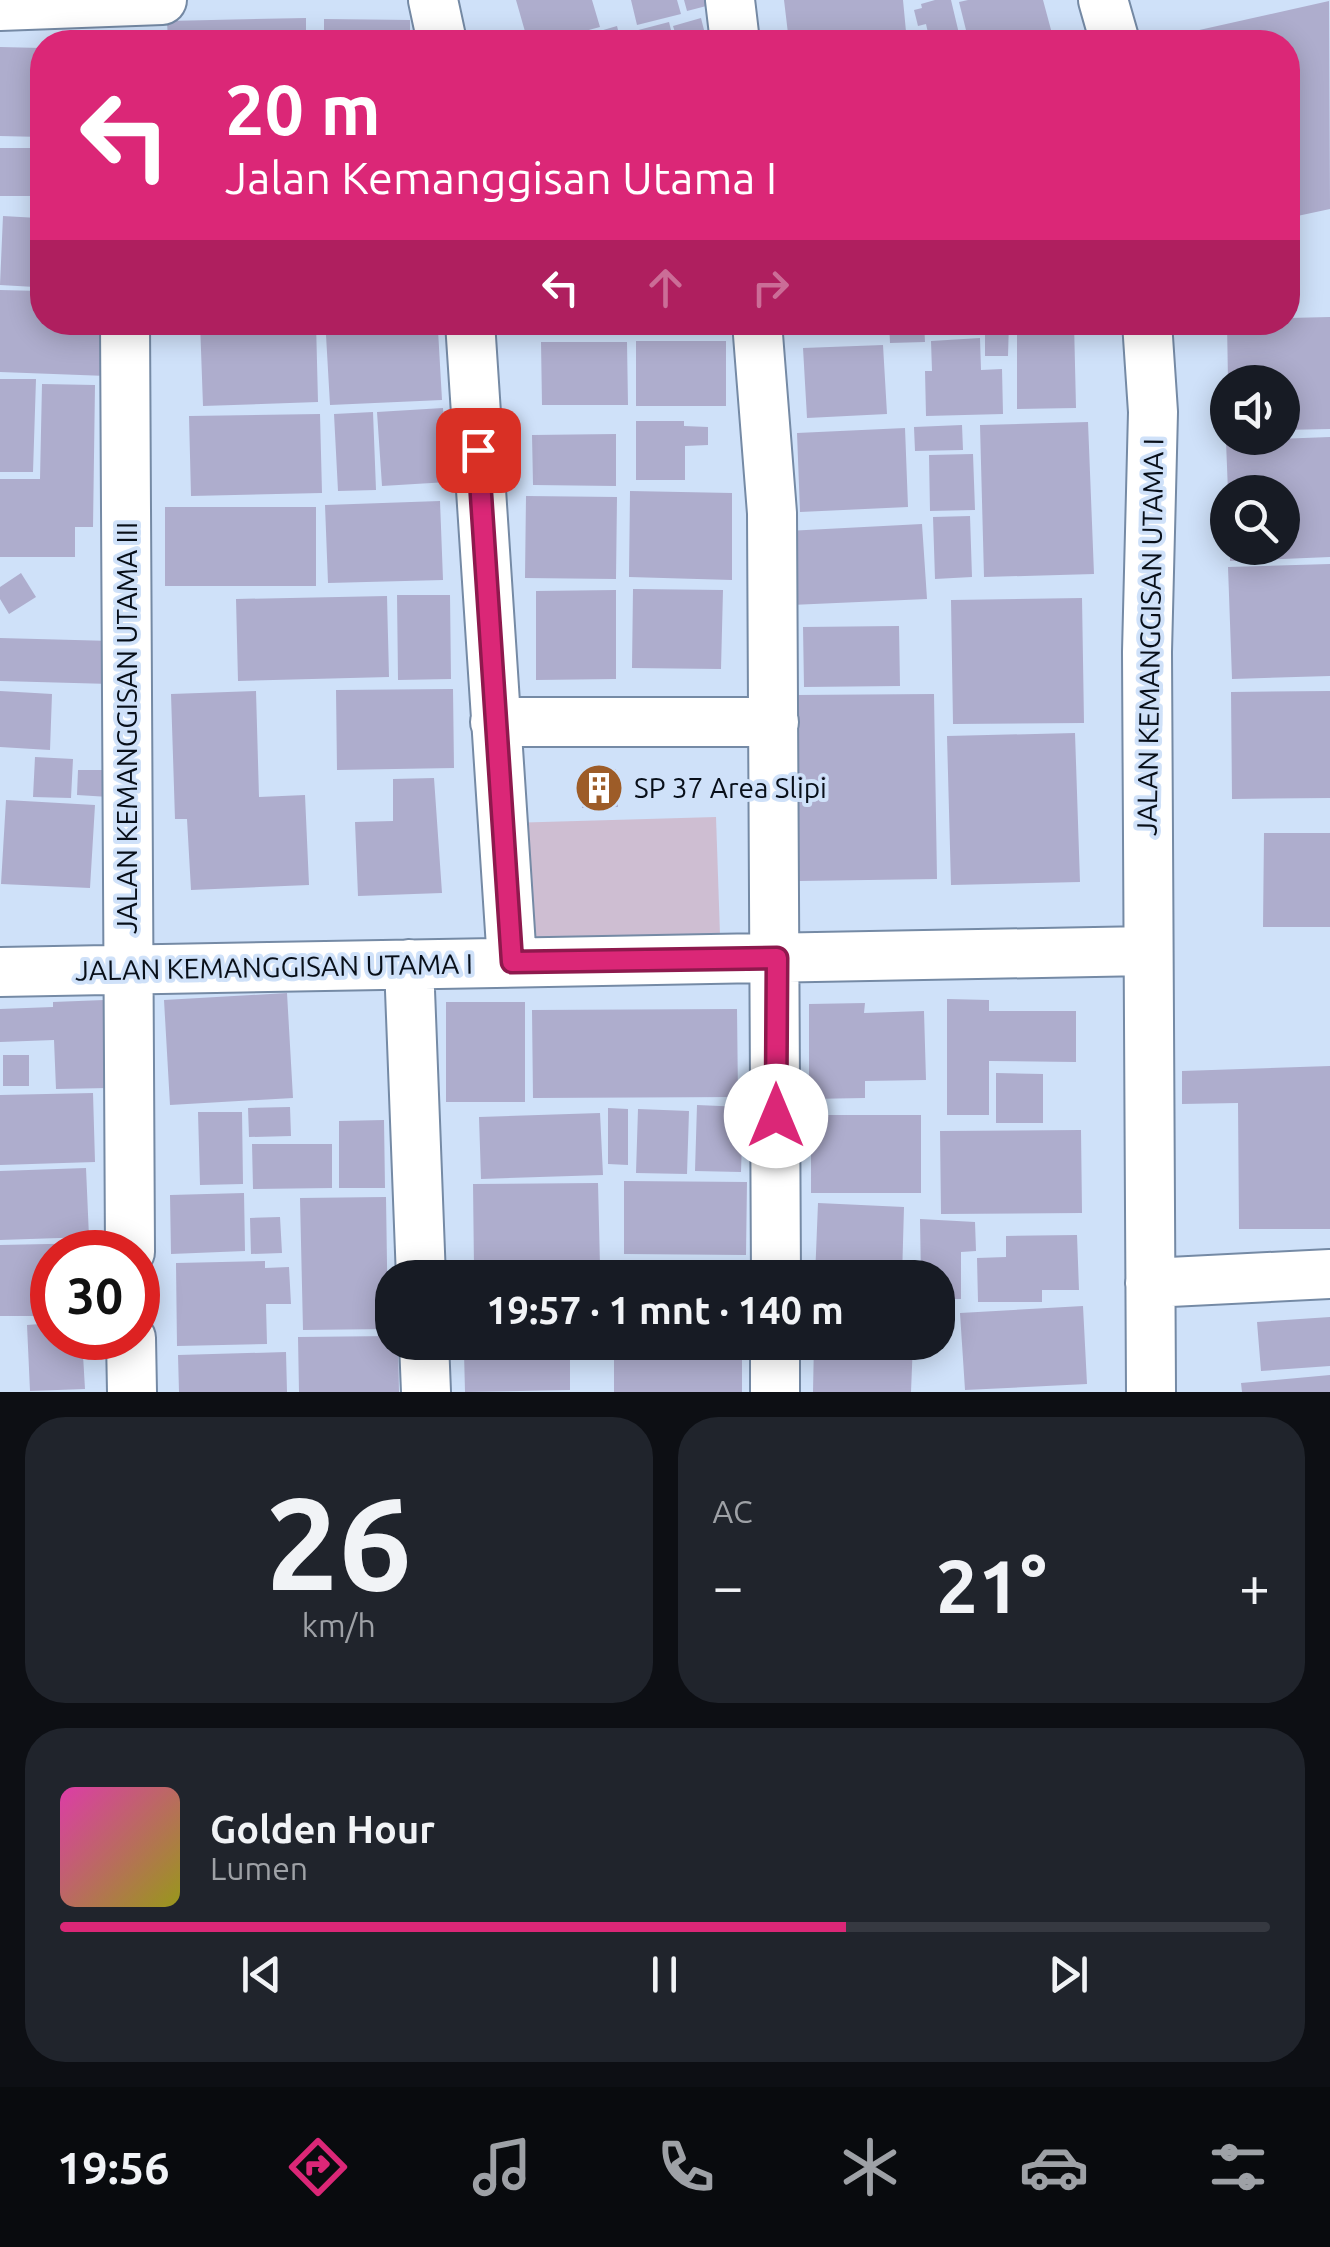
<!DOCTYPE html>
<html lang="id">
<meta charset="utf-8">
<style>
:root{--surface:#171b24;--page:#20242c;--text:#f1f3f6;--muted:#9ea1a6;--line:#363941;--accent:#db2777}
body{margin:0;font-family:Ubuntu,sans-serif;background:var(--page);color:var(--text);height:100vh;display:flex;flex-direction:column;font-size:38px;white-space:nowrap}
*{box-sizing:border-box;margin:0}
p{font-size:32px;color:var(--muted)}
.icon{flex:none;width:55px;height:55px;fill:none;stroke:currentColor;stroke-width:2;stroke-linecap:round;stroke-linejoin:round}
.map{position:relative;height:1392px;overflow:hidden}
.details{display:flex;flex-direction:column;gap:25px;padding:25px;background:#0d0f14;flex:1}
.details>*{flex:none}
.top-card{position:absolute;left:30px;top:30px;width:1270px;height:305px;border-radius:40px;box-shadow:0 5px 25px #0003;background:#db2777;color:#fff;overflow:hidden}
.tools{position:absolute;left:1210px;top:365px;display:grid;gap:20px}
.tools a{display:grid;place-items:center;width:90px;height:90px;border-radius:50%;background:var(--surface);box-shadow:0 5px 25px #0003;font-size:50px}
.speed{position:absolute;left:30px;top:1230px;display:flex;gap:20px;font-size:50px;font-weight:700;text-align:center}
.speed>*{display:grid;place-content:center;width:130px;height:130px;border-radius:50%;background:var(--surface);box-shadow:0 5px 25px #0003;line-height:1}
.speed .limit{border:15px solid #d22;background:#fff;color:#111}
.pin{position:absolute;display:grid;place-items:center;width:85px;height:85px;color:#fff;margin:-42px;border-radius:20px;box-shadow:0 5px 15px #0006}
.me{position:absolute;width:110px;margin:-55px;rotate:0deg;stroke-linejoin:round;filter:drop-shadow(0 0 8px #0008)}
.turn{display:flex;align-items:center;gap:35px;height:210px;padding:0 30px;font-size:45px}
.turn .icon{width:130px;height:130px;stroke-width:2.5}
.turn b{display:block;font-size:70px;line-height:85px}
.lanes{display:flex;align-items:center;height:95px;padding:0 30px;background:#0003;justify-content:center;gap:50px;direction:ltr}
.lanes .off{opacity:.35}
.big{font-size:75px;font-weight:700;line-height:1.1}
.details .widget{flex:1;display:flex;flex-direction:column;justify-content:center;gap:15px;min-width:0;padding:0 35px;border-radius:40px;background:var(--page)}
.details .dial{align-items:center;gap:0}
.dial b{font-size:130px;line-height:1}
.song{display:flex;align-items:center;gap:30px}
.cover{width:120px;height:120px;border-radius:15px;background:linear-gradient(135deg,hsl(320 70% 55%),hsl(60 70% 35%))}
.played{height:10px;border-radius:5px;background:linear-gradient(90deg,var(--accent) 65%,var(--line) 65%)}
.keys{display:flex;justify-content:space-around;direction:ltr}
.heat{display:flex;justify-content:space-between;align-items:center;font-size:55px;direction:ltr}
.details .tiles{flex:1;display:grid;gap:25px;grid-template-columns:1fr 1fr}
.widget:last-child{grid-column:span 2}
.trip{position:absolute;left:375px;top:1260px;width:580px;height:100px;border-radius:40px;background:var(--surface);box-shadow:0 5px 25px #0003;font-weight:700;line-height:100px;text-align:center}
.menu{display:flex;height:160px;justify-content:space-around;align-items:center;background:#090b0e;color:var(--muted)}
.menu .icon{width:70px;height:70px}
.menu .on{color:var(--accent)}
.menu b{font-size:45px;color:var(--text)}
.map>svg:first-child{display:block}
.green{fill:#cebed2}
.building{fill:#aeadcd}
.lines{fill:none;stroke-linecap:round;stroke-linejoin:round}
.street-casing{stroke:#758aa5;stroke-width:52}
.street{stroke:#fff;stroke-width:48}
.route-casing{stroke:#8e194d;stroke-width:25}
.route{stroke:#db2777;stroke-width:18}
.labels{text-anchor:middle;stroke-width:8;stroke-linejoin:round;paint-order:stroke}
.street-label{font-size:28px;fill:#080f19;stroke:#cfe1f9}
.poi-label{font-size:28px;fill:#080f19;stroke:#cfe1f9;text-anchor:start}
</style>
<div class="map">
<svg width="1330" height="1392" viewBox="0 0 1330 1392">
<rect width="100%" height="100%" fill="#cfe1f9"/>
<path class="green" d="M 716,817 L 720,935 L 511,941 L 508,823 Z"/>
<path class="building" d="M 516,0 L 592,0 L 600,27 L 544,42 L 528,42 Z
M 631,0 L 677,0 L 681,14 L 637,25 Z
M 684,0 L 717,0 L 718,3 L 687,11 Z
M 784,0 L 903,0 L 907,42 L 789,42 Z
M 935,0 L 951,0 L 961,42 L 930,42 L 926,24 L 918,26 L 914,10 L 922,8 L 921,4 Z
M 968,0 L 1043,0 L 1054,41 L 969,42 L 959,2 Z
M 1329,1 L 1330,209 L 1288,218 L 1288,42 L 1160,42 L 1159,39 Z
M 306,18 L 306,42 L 168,42 L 167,21 Z
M 701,18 L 707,42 L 678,42 L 673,26 Z
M 324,19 L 410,20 L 410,42 L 324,42 Z
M 669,22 L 674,42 L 625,42 L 623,34 Z
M 617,26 L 621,42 L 581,42 L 579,37 Z
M 0,47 L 42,48 L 42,137 L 0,136 Z
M 0,148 L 42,148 L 42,196 L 0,196 Z
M 3,216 L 38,218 L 35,287 L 0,285 Z
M 0,290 L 42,291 L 42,322 L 109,322 L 107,376 L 0,372 Z
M 1330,317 L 1330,429 L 1282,430 L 1282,382 L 1228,382 L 1227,322 L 1288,322 L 1288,318 Z
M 200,322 L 316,322 L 318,402 L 203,406 Z
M 335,322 L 383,322 L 383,327 L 335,327 Z
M 519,322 L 595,322 L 595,329 L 520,331 Z
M 632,322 L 733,322 L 733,330 L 632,330 Z
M 824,322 L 882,322 L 882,327 L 825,330 Z
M 889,322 L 924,322 L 925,342 L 890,343 Z
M 958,322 L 1009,322 L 1008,356 L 985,356 L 985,335 L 958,335 Z
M 1017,322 L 1074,322 L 1076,408 L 1017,409 Z
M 438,330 L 442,400 L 330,405 L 326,335 Z
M 980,338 L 981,370 L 1002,369 L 1003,414 L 926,416 L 925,371 L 932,371 L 931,341 Z
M 636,341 L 726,341 L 726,406 L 636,406 Z
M 541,342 L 627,342 L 628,405 L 542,405 Z
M 883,345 L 887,414 L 807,418 L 803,348 Z
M 0,379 L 36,379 L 33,472 L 0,472 Z
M 42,384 L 95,385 L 93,527 L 75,527 L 75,557 L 0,557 L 0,479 L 40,479 Z
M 443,408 L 448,482 L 382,486 L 377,412 Z
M 373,412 L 376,490 L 338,491 L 334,414 Z
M 320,414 L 322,493 L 191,496 L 189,416 Z
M 636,421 L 684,421 L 684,426 L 708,427 L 708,445 L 685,446 L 685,480 L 636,480 Z
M 1088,422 L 1094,574 L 984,577 L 980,425 Z
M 962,425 L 963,450 L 915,451 L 914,427 Z
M 905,428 L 908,507 L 800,512 L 797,433 Z
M 616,434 L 616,486 L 533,485 L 532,435 Z
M 1330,437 L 1330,557 L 1230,561 L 1230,548 L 1282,548 L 1282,492 L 1228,492 L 1226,441 Z
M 973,454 L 975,510 L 930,511 L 929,455 Z
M 630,491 L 732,493 L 732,580 L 629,577 Z
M 526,496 L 617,497 L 616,579 L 525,578 Z
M 440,501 L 443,580 L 328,583 L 325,505 Z
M 165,507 L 316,507 L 316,586 L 165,586 Z
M 970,516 L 972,577 L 935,579 L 933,517 Z
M 922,524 L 927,599 L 791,605 L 787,531 Z
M 1330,564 L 1330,676 L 1232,679 L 1228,567 Z
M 21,573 L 36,597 L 9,614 L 0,599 L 0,587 Z
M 633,589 L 723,590 L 721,669 L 632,668 Z
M 616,590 L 616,679 L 536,680 L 536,591 Z
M 397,595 L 450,595 L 451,679 L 398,680 Z
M 387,596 L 389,677 L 238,681 L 236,599 Z
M 1082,598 L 1084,723 L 953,724 L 951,600 Z
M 899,626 L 900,686 L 804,687 L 803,627 Z
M 0,638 L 112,641 L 111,684 L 0,681 Z
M 453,689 L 454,768 L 337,770 L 336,690 Z
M 0,691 L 52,694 L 50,750 L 0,747 Z
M 256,691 L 259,797 L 305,795 L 309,885 L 191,890 L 187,819 L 175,819 L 171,694 Z
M 1330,691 L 1330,798 L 1232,799 L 1231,692 Z
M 934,694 L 937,879 L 799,881 L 796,695 Z
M 1075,733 L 1080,882 L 951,885 L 947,736 Z
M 35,757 L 73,759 L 71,798 L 33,797 Z
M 616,769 L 618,807 L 582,808 L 581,770 Z
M 78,770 L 110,770 L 109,797 L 77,795 Z
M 434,778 L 442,893 L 358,896 L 355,822 L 393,821 L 393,779 Z
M 6,800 L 95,805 L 90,888 L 1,884 Z
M 1264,833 L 1330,833 L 1330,927 L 1263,927 Z
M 287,993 L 293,1098 L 170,1105 L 164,1000 Z
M 947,999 L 989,1000 L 989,1011 L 1076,1011 L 1076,1062 L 989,1061 L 989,1115 L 947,1115 Z
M 104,1000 L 108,1088 L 56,1089 L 54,1040 L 0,1042 L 0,1009 L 53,1007 L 53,1002 Z
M 446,1002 L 525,1002 L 525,1102 L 446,1102 Z
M 865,1003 L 864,1013 L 924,1011 L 926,1080 L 865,1081 L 865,1098 L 809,1099 L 809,1004 Z
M 737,1009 L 738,1097 L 533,1098 L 532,1010 Z
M 3,1055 L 29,1055 L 29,1086 L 3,1086 Z
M 1330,1066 L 1330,1229 L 1239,1229 L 1238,1103 L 1182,1104 L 1182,1071 Z
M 996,1073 L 1043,1074 L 1043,1123 L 996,1123 Z
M 93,1093 L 95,1162 L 0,1165 L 0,1095 Z
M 697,1105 L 743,1107 L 741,1172 L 695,1171 Z
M 290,1107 L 291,1136 L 249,1137 L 248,1108 Z
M 608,1108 L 628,1109 L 628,1165 L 608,1164 Z
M 638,1109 L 689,1111 L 687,1174 L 636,1173 Z
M 198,1112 L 242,1112 L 243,1184 L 200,1185 Z
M 600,1113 L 603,1175 L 481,1179 L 479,1117 Z
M 811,1115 L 921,1115 L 921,1193 L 811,1193 Z
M 384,1120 L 385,1188 L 339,1188 L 339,1121 Z
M 1081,1130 L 1082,1213 L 941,1214 L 940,1131 Z
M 252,1144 L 332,1144 L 332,1188 L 253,1189 Z
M 86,1168 L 89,1237 L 0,1240 L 0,1171 Z
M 624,1181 L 747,1182 L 746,1255 L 624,1254 Z
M 598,1183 L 600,1266 L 474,1268 L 473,1184 Z
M 244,1193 L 245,1251 L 171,1254 L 170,1195 Z
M 386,1197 L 388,1329 L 303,1330 L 300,1198 Z
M 818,1203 L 904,1207 L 902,1278 L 815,1278 Z
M 280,1217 L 282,1253 L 251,1254 L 250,1218 Z
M 920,1219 L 975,1222 L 976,1251 L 961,1252 L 961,1299 L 938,1299 L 938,1278 L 921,1278 Z
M 1077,1235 L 1079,1290 L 1042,1290 L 1042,1302 L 978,1302 L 977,1258 L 1006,1257 L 1006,1236 Z
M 96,1243 L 96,1252 L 52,1252 L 52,1316 L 0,1316 L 0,1245 Z
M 265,1261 L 265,1268 L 289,1267 L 291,1304 L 266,1304 L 267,1344 L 177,1346 L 176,1263 Z
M 632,1261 L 743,1263 L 742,1278 L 632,1278 Z
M 604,1272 L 604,1278 L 481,1278 L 481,1274 Z
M 1083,1306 L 1087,1384 L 965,1390 L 960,1313 Z
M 1330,1317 L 1330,1366 L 1261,1371 L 1257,1322 Z
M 52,1323 L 52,1338 L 82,1338 L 85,1389 L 30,1391 L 27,1325 Z
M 392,1336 L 392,1342 L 398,1342 L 399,1392 L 299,1392 L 298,1337 Z
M 814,1342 L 913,1342 L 911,1392 L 813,1392 Z
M 512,1350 L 570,1353 L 570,1390 L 465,1392 L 464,1352 Z
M 286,1352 L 287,1392 L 179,1392 L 178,1355 Z
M 614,1352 L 742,1354 L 742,1392 L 614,1392 Z
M 1330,1375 L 1330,1392 L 1242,1392 L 1241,1383 Z"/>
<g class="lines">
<g class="street-casing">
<path id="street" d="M 433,0 L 442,42
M 730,0 L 735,42
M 1103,0 L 1115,42
M 0,6 L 162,0
M 125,322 L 130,1252
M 470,322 L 512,962
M 757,322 L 772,513 L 776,1278
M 1147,322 L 1153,412 L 1147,652 L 1151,1392
M 495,722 L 774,722
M 409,964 L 421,1278
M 0,972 L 1147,951
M 1150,1283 L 1330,1274
M 131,1338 L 132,1392
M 424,1342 L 426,1392
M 775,1392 L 775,1342"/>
</g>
<use href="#street" class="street"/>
</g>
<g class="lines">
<g class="route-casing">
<path id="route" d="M 478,450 L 512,962 L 777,958 L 776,1116"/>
</g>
<use href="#route" class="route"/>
</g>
<defs>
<g id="building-disc" transform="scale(2.5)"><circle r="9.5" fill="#9d5c28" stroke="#cfe1f9"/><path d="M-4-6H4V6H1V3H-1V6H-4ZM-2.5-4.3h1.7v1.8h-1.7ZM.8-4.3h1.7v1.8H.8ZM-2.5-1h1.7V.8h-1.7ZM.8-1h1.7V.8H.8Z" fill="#fff"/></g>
</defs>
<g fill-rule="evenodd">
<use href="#building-disc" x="599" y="788"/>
</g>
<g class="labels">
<g class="street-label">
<text transform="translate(1150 637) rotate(-89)" y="10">JALAN KEMANGGISAN UTAMA I</text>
<text transform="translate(127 728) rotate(-90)" y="10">JALAN KEMANGGISAN UTAMA III</text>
<text transform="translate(274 967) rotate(-1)" y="10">JALAN KEMANGGISAN UTAMA I</text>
</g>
<g class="poi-label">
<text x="634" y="798">SP 37 Area Slipi</text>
</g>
</g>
</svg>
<div class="tools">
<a><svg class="icon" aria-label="sound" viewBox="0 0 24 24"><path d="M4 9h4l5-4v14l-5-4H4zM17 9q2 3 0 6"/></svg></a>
<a><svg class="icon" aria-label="search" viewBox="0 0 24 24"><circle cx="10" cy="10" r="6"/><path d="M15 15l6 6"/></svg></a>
</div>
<div class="speed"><div class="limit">30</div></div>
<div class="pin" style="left:478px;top:450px;background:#d93025"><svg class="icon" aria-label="arrive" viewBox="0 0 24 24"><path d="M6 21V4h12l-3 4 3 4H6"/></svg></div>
<svg class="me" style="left:776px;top:1116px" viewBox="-20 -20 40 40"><circle r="19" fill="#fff"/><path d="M0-13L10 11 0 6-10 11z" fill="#db2777"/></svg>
<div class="trip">19:57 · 1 mnt · 140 m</div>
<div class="top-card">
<div class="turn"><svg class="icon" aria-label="left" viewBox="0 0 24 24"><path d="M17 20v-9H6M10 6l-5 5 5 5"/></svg><div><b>20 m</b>Jalan Kemanggisan Utama I</div></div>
<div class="lanes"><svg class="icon" aria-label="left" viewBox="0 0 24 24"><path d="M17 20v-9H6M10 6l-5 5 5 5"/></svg><svg class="icon off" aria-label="ahead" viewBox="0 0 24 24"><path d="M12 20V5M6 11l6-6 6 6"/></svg><svg class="icon off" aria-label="right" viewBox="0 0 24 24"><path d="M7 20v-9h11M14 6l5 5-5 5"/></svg></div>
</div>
</div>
<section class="details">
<div class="tiles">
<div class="widget dial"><b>26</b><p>km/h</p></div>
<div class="widget"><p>AC</p>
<div class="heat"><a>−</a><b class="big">21°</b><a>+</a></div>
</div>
<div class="widget">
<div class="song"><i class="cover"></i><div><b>Golden Hour</b><p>Lumen</p></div></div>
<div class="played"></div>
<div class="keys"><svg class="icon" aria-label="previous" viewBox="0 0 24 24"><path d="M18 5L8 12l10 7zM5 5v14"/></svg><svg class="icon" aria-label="pause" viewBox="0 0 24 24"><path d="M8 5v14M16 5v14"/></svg><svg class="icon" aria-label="next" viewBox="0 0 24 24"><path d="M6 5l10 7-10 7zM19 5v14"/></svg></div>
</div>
</div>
</section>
<nav class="menu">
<b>19:56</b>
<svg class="icon on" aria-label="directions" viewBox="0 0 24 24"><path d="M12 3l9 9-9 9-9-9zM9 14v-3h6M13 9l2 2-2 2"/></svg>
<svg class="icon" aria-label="music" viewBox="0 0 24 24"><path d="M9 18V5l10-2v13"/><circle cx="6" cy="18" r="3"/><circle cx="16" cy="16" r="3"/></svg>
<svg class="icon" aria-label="phone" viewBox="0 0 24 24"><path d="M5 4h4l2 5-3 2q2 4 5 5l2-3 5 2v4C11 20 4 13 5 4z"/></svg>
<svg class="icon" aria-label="climate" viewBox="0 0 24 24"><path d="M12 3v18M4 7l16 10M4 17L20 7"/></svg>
<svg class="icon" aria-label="car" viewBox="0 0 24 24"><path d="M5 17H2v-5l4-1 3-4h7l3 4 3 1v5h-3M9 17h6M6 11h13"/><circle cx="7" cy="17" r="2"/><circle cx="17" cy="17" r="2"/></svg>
<svg class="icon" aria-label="filters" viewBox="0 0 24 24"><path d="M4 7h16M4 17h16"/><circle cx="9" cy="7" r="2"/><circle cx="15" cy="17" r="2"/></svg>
</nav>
